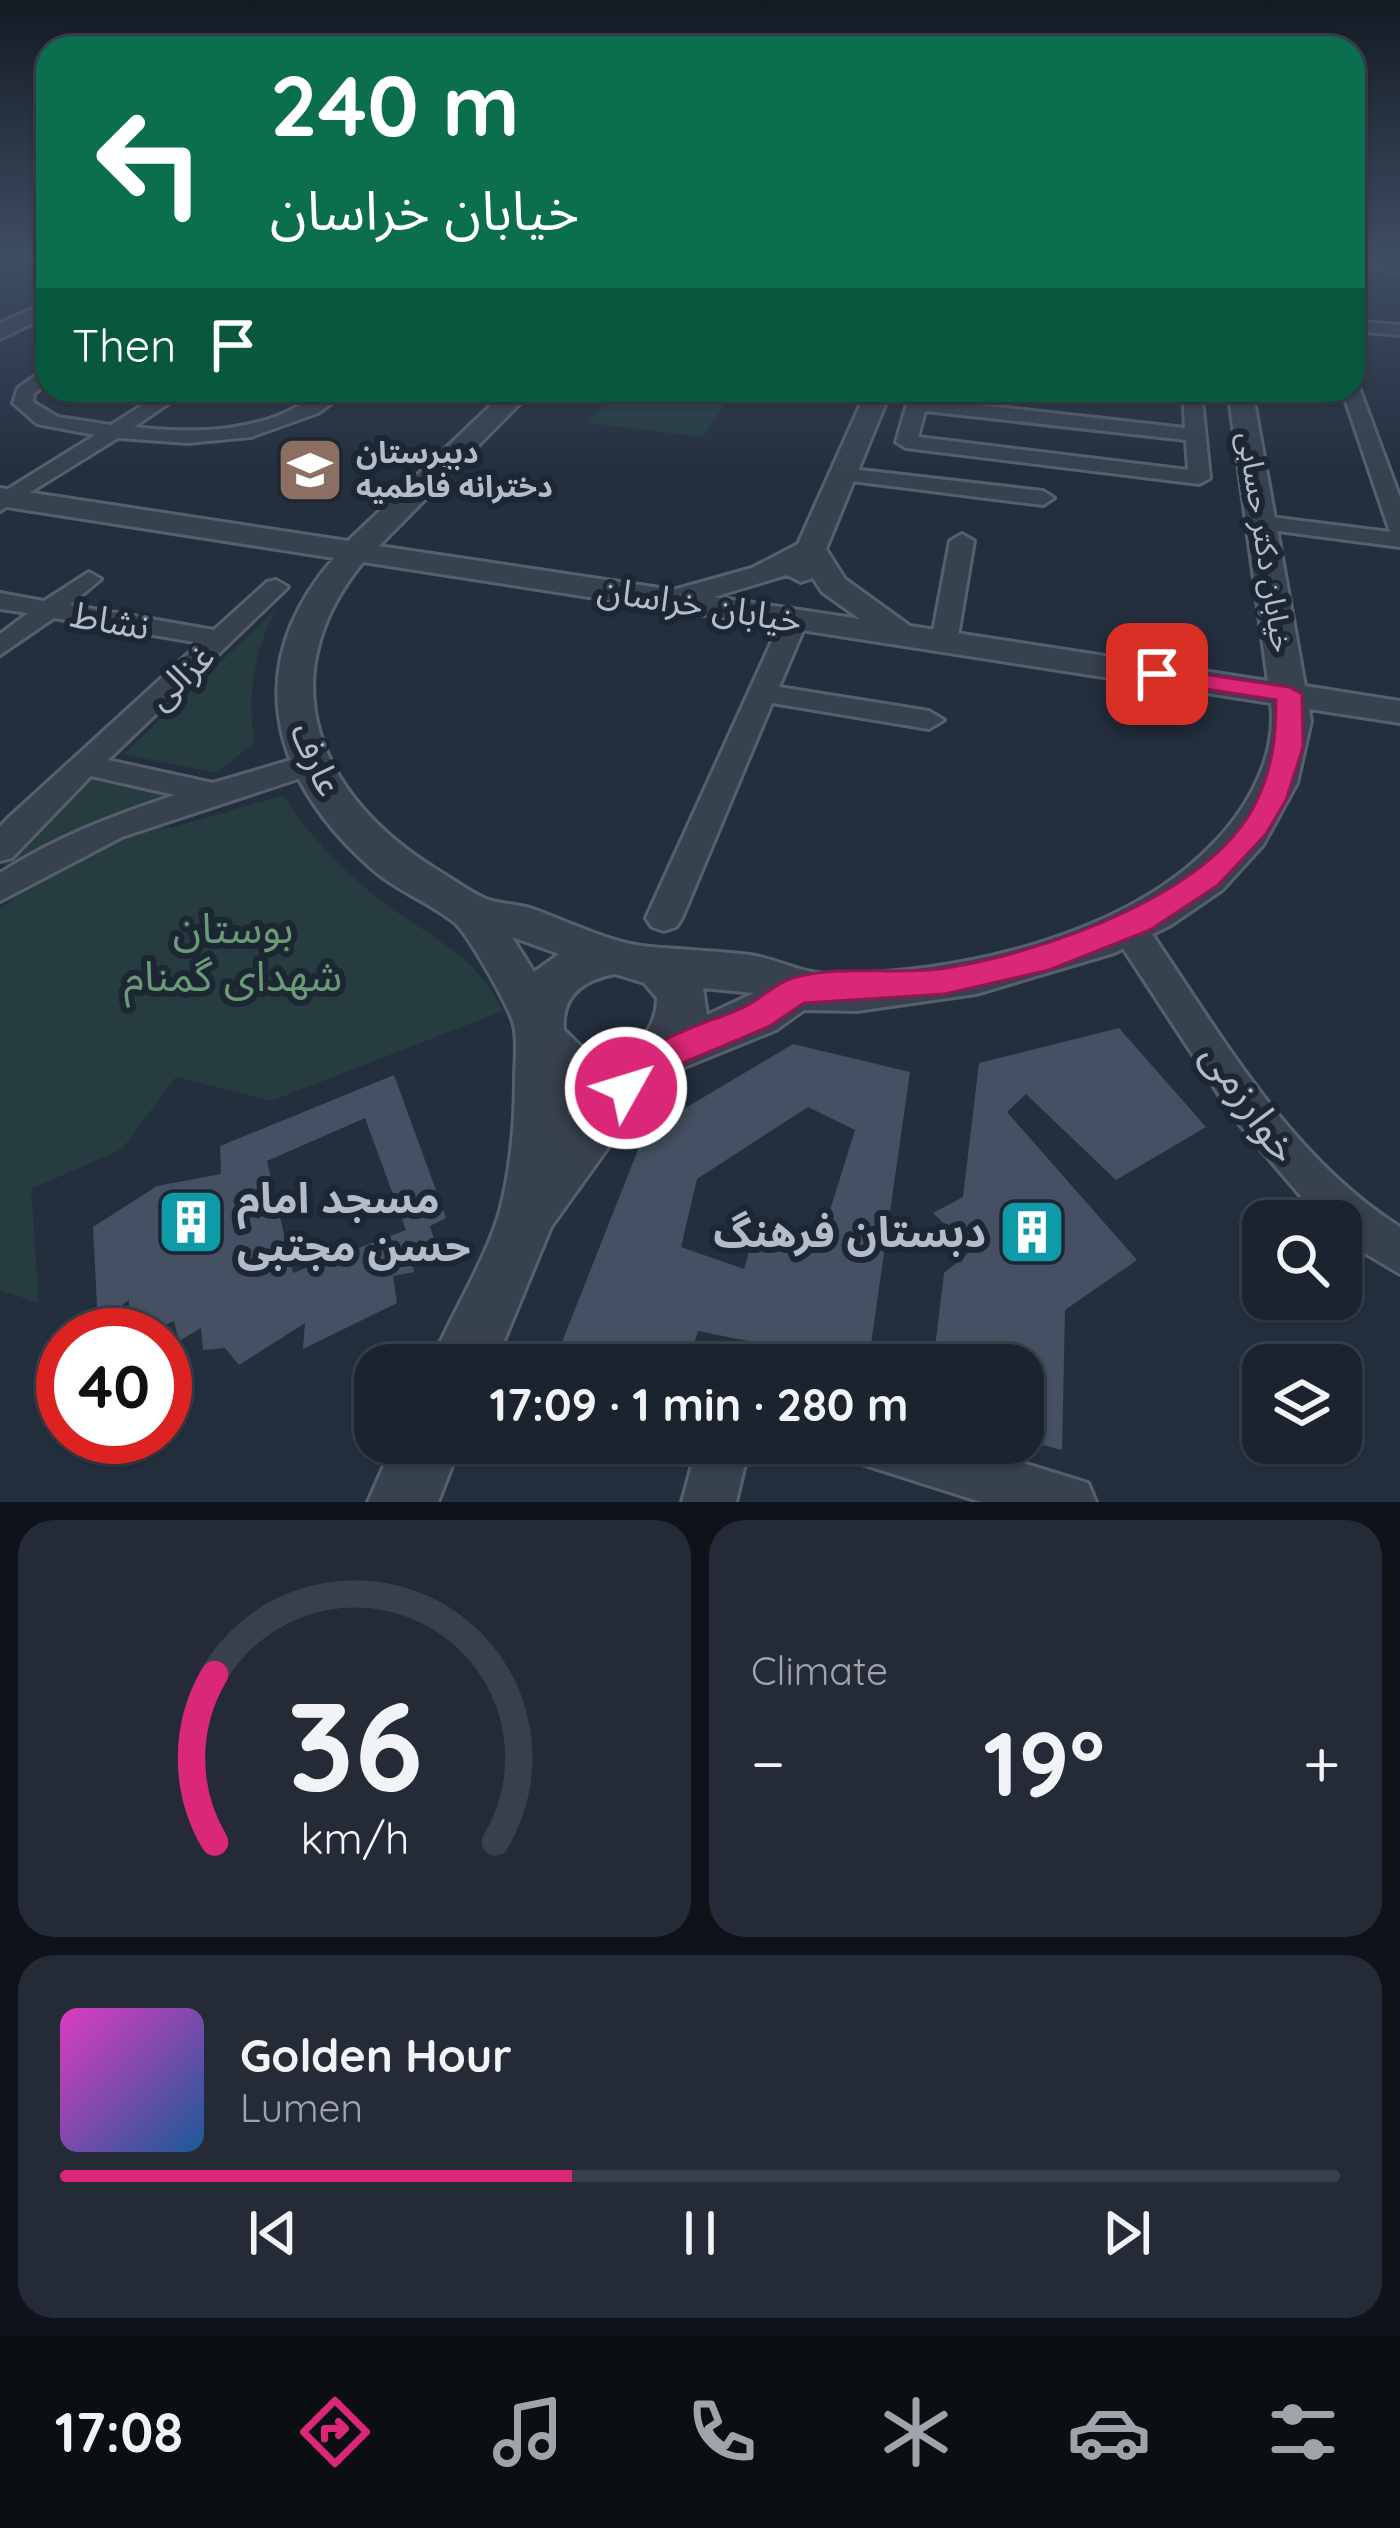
<!DOCTYPE html>
<meta charset="utf-8">
<style>
:root{--surface:#1b232e;--page:#242b36;--text:#f1f3f6;--muted:#a0a4aa;--line:#39404a;--accent:#db2777}
body{margin:0;font-family:Quicksand,"Noto Sans Arabic",sans-serif;background:var(--page);color:var(--text);height:100vh;display:flex;flex-direction:column;font-size:45px;white-space:nowrap}
*{box-sizing:border-box;margin:0}
p{font-size:39px;color:var(--muted)}
.icon{flex:none;width:66px;height:66px;fill:none;stroke:currentColor;stroke-width:2;stroke-linecap:round;stroke-linejoin:round}
.map{position:relative;height:1502px;overflow:hidden}
.details{display:flex;flex-direction:column;gap:18px;padding:18px;background:#0f1319;flex:1}
.details>*{flex:none}
.banner{position:absolute;left:36px;top:36px;width:1329px;height:366px;border-radius:36px;box-shadow:0 3px 9px #0004,0 0 0 3px var(--line);background:#0b6e4f;color:#fff;overflow:hidden}
.buttons{position:absolute;left:1242px;top:1200px;display:grid;gap:24px}
.buttons a{display:grid;place-items:center;width:120px;height:120px;border-radius:24px;background:var(--surface);box-shadow:0 3px 9px #0004,0 0 0 3px var(--line);font-size:60px}
.speed{position:absolute;left:36px;top:1308px;display:flex;gap:24px;font-size:60px;font-weight:700;text-align:center}
.speed>*{display:grid;place-content:center;width:156px;height:156px;border-radius:50%;background:var(--surface);box-shadow:0 3px 9px #0004,0 0 0 3px var(--line);line-height:1}
.speed .limit{border:18px solid #d22;background:#fff;color:#111}
.pin{position:absolute;display:grid;place-items:center;width:102px;height:102px;color:#fff;margin:-51px;border-radius:24px;box-shadow:0 6px 18px #0006}
.me{position:absolute;width:132px;margin:-66px;rotate:51deg;stroke-linejoin:round;filter:drop-shadow(0 0 9px #0008)}
.turn{display:flex;align-items:center;gap:42px;height:252px;padding:0 36px;font-size:54px}
.turn .icon{width:156px;height:156px;stroke-width:2.5}
.turn b{display:block;font-size:84px;line-height:102px}
.then{display:flex;align-items:center;height:114px;padding:0 36px;background:#0003;gap:24px;font-size:45px}
.big{font-size:90px;font-weight:800;line-height:1.1}
.details .tile{flex:1;display:flex;flex-direction:column;justify-content:center;gap:18px;min-width:0;padding:0 42px;border-radius:36px;background:var(--page)}
.details .dial{align-items:center;gap:0}
.dial svg{height:312px;overflow:visible;fill:none;stroke:var(--line);stroke-width:7;stroke-linecap:round;text-anchor:middle}
.dial text{fill:var(--text);stroke:none}
.song{display:flex;align-items:center;gap:36px}
.cover{width:144px;height:144px;border-radius:18px;background:linear-gradient(135deg,hsl(310 70% 55%),hsl(210 70% 35%))}
.played{height:12px;border-radius:6px;background:linear-gradient(90deg,var(--accent) 40%,var(--line) 40%)}
.keys{display:flex;justify-content:space-around;direction:ltr}
.heat{display:flex;justify-content:space-between;align-items:center;font-size:66px;direction:ltr}
.details .tiles{flex:1;display:grid;gap:18px;grid-template-columns:1fr 1fr}
.tile:last-child{grid-column:span 2}
.trip{position:absolute;left:354px;top:1344px;width:690px;height:120px;border-radius:36px;background:var(--surface);box-shadow:0 3px 9px #0004,0 0 0 3px var(--line);font-weight:800;line-height:120px;text-align:center}
.dock{display:flex;height:192px;justify-content:space-around;align-items:center;background:#0b0e12;color:var(--muted)}
.dock .icon{width:84px;height:84px}
.dock .on{color:var(--accent)}
.dock b{font-size:54px;color:var(--text)}
.map>svg:first-child{display:block}
.green{fill:#263c3f}
.building{fill:#455162;fill-rule:evenodd}
.lines{fill:none;stroke-linecap:round;stroke-linejoin:round}
.minor-casing{stroke:#565f6c;stroke-width:6}
.tertiary-casing{stroke:#565f6c;stroke-width:6}
.minor{fill:#38414e;fill-rule:evenodd}
.tertiary{fill:#38414e;fill-rule:evenodd}
.route{fill:#db2777;stroke:#8e194d;stroke-width:3}
.labels{text-anchor:middle;stroke-width:12;stroke-linejoin:round;paint-order:stroke}
.far-poi-label{font-size:30px;font-weight:bold;fill:#b4bcc9;stroke:#1d2633;text-anchor:start}
.far-street-label{font-size:30px;fill:#b4bcc9;stroke:#1d2633}
.street-label{font-size:36px;fill:#b4bcc9;stroke:#1d2633}
.near-park-label{font-size:42px;fill:#6b9a76;stroke:#1d2633}
.near-street-label{font-size:42px;fill:#b4bcc9;stroke:#1d2633}
.near-poi-label{font-size:42px;font-weight:bold;fill:#b4bcc9;stroke:#1d2633;text-anchor:start}
</style>
<div class="map">
<svg width="1400" height="1502" viewBox="0 0 1400 1502">
<rect width="100%" height="100%" fill="#242f3e"/>
<path class="green" d="M 616,390 L 734,390 L 703,437 L 588,423 Z
M 276,609 C 254,652 246,695 255,743 L 215,773 L 124,754 Z
M 89,772 L 169,795 L 16,867 L 3,865 L 27,830 Z
M 283,795 C 312,839 345,873 387,905 C 433,939 477,955 503,1011 L 271,1101 L 176,1077 L 122,1149 L 31,1189 L 39,1303 L 0,1290 L 0,909 C 38,881 124,819 172,828 Z"/>
<path class="building" d="M 1119,1028 L 1206,1127 L 1116,1180 L 1026,1094 L 1007,1112 L 1137,1260 L 1065,1310 L 1062,1450 L 1023,1440 L 1023,1365 L 933,1365 L 944,1273 L 972,1250 L 933,1213 L 963,1197 L 979,1063 Z
M 793,1044 L 910,1072 L 868,1365 L 698,1331 L 687,1365 L 553,1365 L 645,1132 ZM 808,1107 L 855,1130 L 817,1252 L 755,1232 L 744,1269 L 681,1247 L 697,1179 Z
M 394,1075 L 446,1218 L 430,1226 L 435,1242 L 410,1247 L 414,1272 L 393,1276 L 397,1303 L 303,1349 L 305,1323 L 239,1365 L 225,1348 L 203,1350 L 201,1328 L 179,1341 L 174,1321 L 151,1331 L 149,1315 L 128,1322 L 129,1300 L 98,1324 L 93,1227 L 157,1186 L 221,1174 L 220,1146 ZM 365,1118 L 406,1230 L 293,1273 L 267,1161 Z"/>
<g class="lines">
<g class="minor-casing">
<path id="minor" d="M 1353,321 L 1400,325 L 1400,335 L 1353,331 Z
M 48,367 L 48,382 L 34,394 L 33,402 L 58,417 L 111,425 L 166,390 L 188,390 L 134,427 C 179,432 225,433 269,419 C 298,410 319,390 349,390 L 318,413 L 251,437 L 188,443 L 118,438 L 0,511 L 0,494 L 95,435 L 37,424 L 13,403 L 18,388 Z
M 1353,385 L 1360,390 L 1400,498 L 1400,547 L 1254,528 L 1254,518 L 1262,516 L 1390,532 L 1342,390 L 1353,390 Z
M 1183,390 L 1201,390 L 1210,478 L 1199,484 L 906,448 L 896,442 L 907,404 L 917,398 L 1185,428 ZM 925,411 L 1186,440 L 1188,470 L 918,437 Z
M 843,468 L 1043,491 L 1054,498 L 1043,505 L 835,479 L 835,469 Z
M 962,534 L 974,541 L 957,642 L 944,650 L 931,642 L 950,541 Z
M 89,572 L 101,579 L 70,605 L 214,630 L 267,582 L 276,580 L 288,587 L 108,760 L 213,783 L 311,754 L 326,764 L 322,771 L 122,837 L 0,901 L 0,873 C 55,838 113,815 175,795 L 91,776 L 12,858 L 0,861 L 0,827 L 6,820 L 200,643 L 54,618 L 0,655 L 0,634 L 28,613 L 0,609 L 0,593 L 44,601 Z
M 795,611 L 808,619 L 779,687 L 929,711 L 944,720 L 929,729 L 772,703 L 682,918 L 676,927 L 664,931 L 652,927 L 646,918 L 782,619 Z
M 1128,914 L 1141,918 C 1216,1026 1285,1154 1400,1227 L 1400,1274 L 1343,1240 L 1341,1221 L 1322,1221 L 1235,1119 L 1115,936 L 1110,927 L 1115,918 Z
M 698,1443 L 750,1443 L 736,1502 L 682,1502 Z
M 844,1443 L 958,1443 L 1088,1483 L 1096,1502 L 981,1502 L 852,1461 Z"/>
</g>
<g class="tertiary-casing">
<path id="tertiary" d="M 1353,258 L 1400,259 L 1400,271 L 1353,267 Z
M 48,302 L 48,316 L 0,339 L 0,323 Z
M 507,390 L 533,390 L 379,546 L 673,590 L 752,568 L 798,544 L 867,390 L 891,390 L 826,549 L 845,579 L 910,626 L 1268,681 L 1228,390 L 1252,390 L 1305,686 L 1400,701 L 1400,723 L 1309,709 L 1311,721 L 1297,783 L 1263,845 L 1222,890 L 1171,925 L 1114,953 L 976,994 L 857,1011 L 804,1010 L 776,1030 L 675,1071 L 622,1128 L 551,1227 L 494,1365 L 430,1365 C 450,1317 489,1255 501,1207 C 511,1167 515,1121 515,1080 C 515,1063 518,1042 514,1025 C 509,1006 468,934 455,923 C 429,902 395,890 371,868 C 269,778 241,665 334,558 L 0,506 L 0,488 L 348,541 ZM 363,562 L 1271,703 C 1278,757 1246,812 1209,848 C 1120,938 953,975 829,974 C 802,974 778,959 750,955 C 718,951 684,950 651,947 C 611,944 568,921 530,908 C 516,904 499,904 486,899 C 470,892 454,880 439,871 C 319,798 267,680 363,562 ZM 787,575 L 801,582 L 813,578 L 822,592 L 860,619 L 714,597 ZM 512,937 L 559,954 L 534,972 ZM 615,974 L 644,983 L 657,998 C 658,1032 623,1072 586,1050 C 578,1045 571,1036 564,1030 C 561,996 583,980 615,974 ZM 703,988 L 754,993 L 707,1015 ZM 568,1090 L 585,1094 L 568,1116 Z
M 394,1443 L 461,1443 L 438,1502 L 368,1502 Z"/>
</g>
<use href="#minor" class="minor"/>
<use href="#tertiary" class="tertiary"/>
</g>
<linearGradient id="sky" x2="0" y2="1"><stop stop-color="#141a22"/><stop offset="0.55" stop-color="#3f4d63"/><stop offset="1" stop-color="#3f4d63" stop-opacity="0"/></linearGradient>
<rect width="1400" height="469" fill="url(#sky)"/>
<path class="route" d="M 1157,667 L 1289,687 L 1302,694 L 1303,747 L 1286,800 L 1266,834 L 1218,885 L 1150,930 L 1049,970 L 945,994 L 804,1003 L 770,1026 L 680,1064 L 639,1099 L 626,1104 L 613,1099 L 608,1088 C 626,1053 669,1037 703,1023 C 717,1018 733,1013 746,1006 C 762,998 775,983 793,978 C 841,964 898,976 947,968 C 1044,952 1216,894 1258,798 C 1273,765 1276,736 1276,700 L 1148,680 L 1144,674 Z"/>
<defs>
<g id="school-square" transform="scale(3.45)"><rect x="-9" y="-9" width="18" height="18" rx="4" fill="#8d6e63" stroke="#1d2633"/><path d="M0-5L7-2L0 1L-7-2ZM-4 1L0 2.5L4 1V4Q0 6-4 4Z" fill="#fff"/></g>
<g id="building-square" transform="scale(3.45)"><rect x="-9" y="-9" width="18" height="18" rx="4" fill="#0f9aa8" stroke="#1d2633"/><path d="M-4-6H4V6H1V3H-1V6H-4ZM-2.5-4.3h1.7v1.8h-1.7ZM.8-4.3h1.7v1.8H.8ZM-2.5-1h1.7V.8h-1.7ZM.8-1h1.7V.8H.8Z" fill="#fff"/></g>
</defs>
<g fill-rule="evenodd">
<use href="#school-square" x="310" y="470"/>
<use href="#building-square" x="191" y="1222"/>
<use href="#building-square" x="1032" y="1232"/>
</g>
<g class="labels">
<g class="far-poi-label">
<text x="356" y="463">دبیرستان<tspan x="356" dy="34">دخترانه فاطمیه</tspan></text>
</g>
<g class="far-street-label">
<text transform="translate(1265 542) rotate(81)" y="10">خیابان دکتر حسابی</text>
</g>
<g class="street-label">
<text transform="translate(700 604) rotate(9)" y="13">خیابان خراسان</text>
<text transform="translate(110 620) rotate(10)" y="13">نشاط</text>
<text transform="translate(180 676) rotate(-43)" y="13">غزالی</text>
<text transform="translate(317 759) rotate(66)" y="13">عارف</text>
</g>
<g class="near-park-label">
<text x="233" y="943">بوستان<tspan x="233" dy="48">شهدای گمنام</tspan></text>
</g>
<g class="near-street-label">
<text transform="translate(1251 1102) rotate(55)" y="15">خوارزمی</text>
</g>
<g class="near-poi-label">
<text x="237" y="1213">مسجد امام<tspan x="237" dy="48">حسن مجتبی</tspan></text>
<text x="986" y="1247" text-anchor="end">دبستان فرهنگ</text>
</g>
</g>
</svg>
<div class="buttons">
<a><svg class="icon" aria-label="search" viewBox="0 0 24 24"><circle cx="10" cy="10" r="6"/><path d="M15 15l6 6"/></svg></a>
<a><svg class="icon" aria-label="layers" viewBox="0 0 24 24"><path d="M12 4l9 5-9 5-9-5zM3 14l9 5 9-5"/></svg></a>
</div>
<div class="speed"><div class="limit">40</div></div>
<div class="pin" style="left:1157px;top:674px;background:#d93025"><svg class="icon" aria-label="arrive" viewBox="0 0 24 24"><path d="M6 21V4h12l-3 4 3 4H6"/></svg></div>
<svg class="me" style="left:626px;top:1088px" viewBox="-20 -20 40 40"><circle r="17" fill="#db2777" stroke="#fff" stroke-width="3"/><path d="M0-11L8 9 0 5-8 9z" fill="#fff"/></svg>
<div class="trip">17:09 · 1 min · 280 m</div>
<div class="banner">
<div class="turn"><svg class="icon" aria-label="left" viewBox="0 0 24 24"><path d="M17 20v-9H6M10 6l-5 5 5 5"/></svg><div><b>240 m</b>خیابان خراسان</div></div>
<div class="then">Then<svg class="icon" aria-label="arrive" viewBox="0 0 24 24"><path d="M6 21V4h12l-3 4 3 4H6"/></svg></div>
</div>
</div>
<section class="details">
<div class="tiles">
<div class="tile dial"><svg viewBox="0 0 100 80">
<path d="M14 69A42 42 0 1 1 86 69"/>
<path d="M14 69A42 42 0 0 1 14 26" stroke="#db2777"/>
<text x="50" y="56" font-size="32" font-weight="700">36</text>
<text x="50" y="72" font-size="11">km/h</text>
</svg></div>
<div class="tile"><p>Climate</p>
<div class="heat"><a>−</a><b class="big">19°</b><a>+</a></div>
</div>
<div class="tile">
<div class="song"><i class="cover"></i><div><b>Golden Hour</b><p>Lumen</p></div></div>
<div class="played"></div>
<div class="keys"><svg class="icon" aria-label="previous" viewBox="0 0 24 24"><path d="M18 5L8 12l10 7zM5 5v14"/></svg><svg class="icon" aria-label="pause" viewBox="0 0 24 24"><path d="M8 5v14M16 5v14"/></svg><svg class="icon" aria-label="next" viewBox="0 0 24 24"><path d="M6 5l10 7-10 7zM19 5v14"/></svg></div>
</div>
</div>
</section>
<nav class="dock">
<b>17:08</b>
<svg class="icon on" aria-label="directions" viewBox="0 0 24 24"><path d="M12 3l9 9-9 9-9-9zM9 14v-3h6M13 9l2 2-2 2"/></svg>
<svg class="icon" aria-label="music" viewBox="0 0 24 24"><path d="M9 18V5l10-2v13"/><circle cx="6" cy="18" r="3"/><circle cx="16" cy="16" r="3"/></svg>
<svg class="icon" aria-label="phone" viewBox="0 0 24 24"><path d="M5 4h4l2 5-3 2q2 4 5 5l2-3 5 2v4C11 20 4 13 5 4z"/></svg>
<svg class="icon" aria-label="climate" viewBox="0 0 24 24"><path d="M12 3v18M4 7l16 10M4 17L20 7"/></svg>
<svg class="icon" aria-label="car" viewBox="0 0 24 24"><path d="M5 17H2v-5l4-1 3-4h7l3 4 3 1v5h-3M9 17h6M6 11h13"/><circle cx="7" cy="17" r="2"/><circle cx="17" cy="17" r="2"/></svg>
<svg class="icon" aria-label="filters" viewBox="0 0 24 24"><path d="M4 7h16M4 17h16"/><circle cx="9" cy="7" r="2"/><circle cx="15" cy="17" r="2"/></svg>
</nav>
